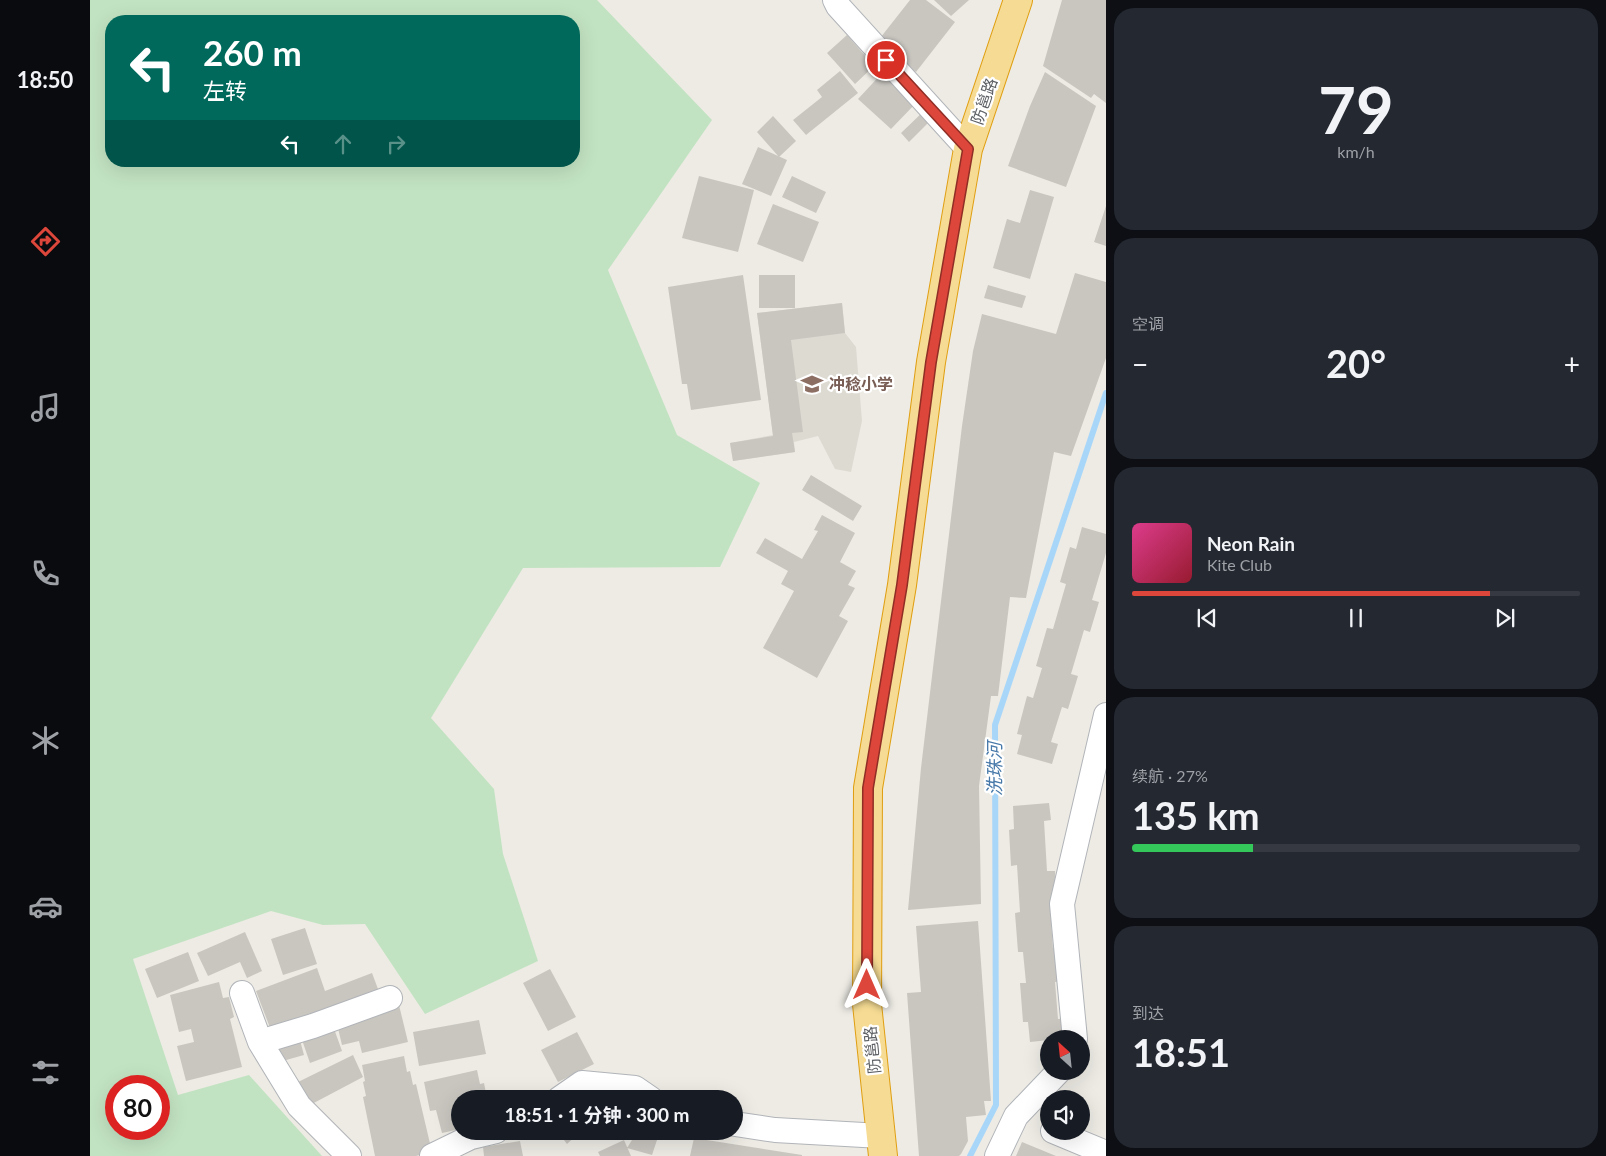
<!DOCTYPE html>
<html lang="zh">
<meta charset="utf-8">
<style>
:root{--surface:#171b24;--page:#242831;--text:#f1f3f6;--muted:#9ea1a6;--line:#363941;--accent:#dd463a}
body{margin:0;font-family:Lato,"Noto Sans SC",sans-serif;background:var(--page);color:var(--text);height:100vh;display:flex;flex-direction:column;font-size:19px;white-space:nowrap}
*{box-sizing:border-box;margin:0}
p{font-size:16px;color:var(--muted)}
.icon{flex:none;width:28px;height:28px;fill:none;stroke:currentColor;stroke-width:2;stroke-linecap:round;stroke-linejoin:round}
.map{position:relative;flex:1;overflow:hidden}
.sheet{display:flex;flex-direction:column;gap:8px;padding:8px;background:#0d0f14;width:500px}
.sheet>*{flex:none}
.hud{position:absolute;left:15px;top:15px;width:475px;height:152px;border-radius:20px;box-shadow:0 5px 20px #0002;background:#00695c;color:#fff;overflow:hidden}
.needle{width:32px;rotate:333deg}
.buttons{position:absolute;left:950px;top:1030px;display:grid;gap:10px}
.buttons a{display:grid;place-items:center;width:50px;height:50px;border-radius:50%;background:var(--surface);box-shadow:0 5px 20px #0002;font-size:25px}
.speed{position:absolute;left:15px;top:1075px;display:flex;gap:10px;font-size:25px;font-weight:700;text-align:center}
.speed>*{display:grid;place-content:center;width:65px;height:65px;border-radius:50%;background:var(--surface);box-shadow:0 5px 20px #0002;line-height:1}
.speed .limit{border:8px solid #d22;background:#fff;color:#111}
.pin{position:absolute;display:grid;place-items:center;width:42px;height:42px;color:#fff;margin:-21px;border:2px solid #fff;border-radius:50%;box-shadow:0 1px 5px #0007}
.me{position:absolute;width:55px;margin:-28px;rotate:0deg;stroke-linejoin:round;filter:drop-shadow(0 0 4px #0008)}
.turn{display:flex;align-items:center;gap:18px;height:105px;padding:0 15px;font-size:22px}
.turn .icon{width:65px;height:65px;stroke-width:2.5}
.turn b{display:block;font-size:35px;line-height:42px}
.lanes{display:flex;align-items:center;height:48px;padding:0 15px;background:#0003;justify-content:center;gap:25px;direction:ltr}
.lanes .off{opacity:.35}
.big{font-size:38px;font-weight:700;line-height:1.1}
.sheet .card{flex:1;display:flex;flex-direction:column;justify-content:center;gap:8px;min-width:0;padding:0 18px;border-radius:20px;background:var(--page)}
.sheet .dial{align-items:center;gap:0}
.dial b{font-size:65px;line-height:1}
.song{display:flex;align-items:center;gap:15px}
.cover{width:60px;height:60px;border-radius:8px;background:linear-gradient(135deg,hsl(330 70% 55%),hsl(350 70% 35%))}
.played{height:5px;border-radius:2px;background:linear-gradient(90deg,var(--accent) 80%,var(--line) 80%)}
.keys{display:flex;justify-content:space-around;direction:ltr}
.heat{display:flex;justify-content:space-between;align-items:center;font-size:28px;direction:ltr}
.charge{height:8px;border-radius:4px;background:linear-gradient(90deg,#34c759 27%,var(--line) 0)}
.trip{position:absolute;left:361px;top:1090px;width:292px;height:50px;border-radius:25px;background:var(--surface);box-shadow:0 5px 20px #0002;font-weight:700;line-height:50px;text-align:center}
main{display:flex;flex:1;min-height:0}
.tabs{display:flex;flex-direction:column;width:90px;justify-content:space-around;align-items:center;background:#090b0e;color:var(--muted)}
.tabs .icon{width:35px;height:35px}
.tabs .active{color:var(--accent)}
.tabs b{font-size:22px;color:var(--text)}
.map>svg:first-child{display:block}
.education{fill:#dddad2}
.green{fill:#c2e3c2;fill-rule:evenodd}
.lines{fill:none;stroke-linecap:round;stroke-linejoin:round}
.stream{stroke:#a8d6f9;stroke-width:6}
.building{fill:#c9c6c0}
.minor-casing{stroke:#b1b4b8;stroke-width:26}
.highway-casing{stroke:#e09e10;stroke-width:30}
.minor{stroke:#fff;stroke-width:24}
.highway{stroke:#f5db93;stroke-width:28}
.route-casing{stroke:#902e26;stroke-width:12}
.route{stroke:#dd463a;stroke-width:9}
.labels{text-anchor:middle;stroke-width:4.5;stroke-linejoin:round;paint-order:stroke}
.street-label{font-size:16px;fill:#5c5f63;stroke:#fff}
.education-label{font-size:16px;font-weight:bold;fill:#785e54;stroke:#fff;text-anchor:start}
.water-label{font-size:18px;font-style:italic;fill:#4678a9;stroke:#fff}
</style>
<main>
<nav class="tabs">
<b>18:50</b>
<svg class="icon active" aria-label="directions" viewBox="0 0 24 24"><path d="M12 3l9 9-9 9-9-9zM9 14v-3h6M13 9l2 2-2 2"/></svg>
<svg class="icon" aria-label="music" viewBox="0 0 24 24"><path d="M9 18V5l10-2v13"/><circle cx="6" cy="18" r="3"/><circle cx="16" cy="16" r="3"/></svg>
<svg class="icon" aria-label="phone" viewBox="0 0 24 24"><path d="M5 4h4l2 5-3 2q2 4 5 5l2-3 5 2v4C11 20 4 13 5 4z"/></svg>
<svg class="icon" aria-label="climate" viewBox="0 0 24 24"><path d="M12 3v18M4 7l16 10M4 17L20 7"/></svg>
<svg class="icon" aria-label="car" viewBox="0 0 24 24"><path d="M5 17H2v-5l4-1 3-4h7l3 4 3 1v5h-3M9 17h6M6 11h13"/><circle cx="7" cy="17" r="2"/><circle cx="17" cy="17" r="2"/></svg>
<svg class="icon" aria-label="filters" viewBox="0 0 24 24"><path d="M4 7h16M4 17h16"/><circle cx="9" cy="7" r="2"/><circle cx="15" cy="17" r="2"/></svg>
</nav>
<div class="map">
<svg width="1016" height="1156" viewBox="0 0 1016 1156">
<rect width="100%" height="100%" fill="#edebe4"/>
<path class="education" d="M 752,303 L 755,333 L 766,347 L 772,421 L 761,472 L 745,469 L 728,436 L 704,442 L 705,452 L 643,461 L 640,443 L 683,435 L 667,313 Z"/>
<path class="green" d="M 0,0 L 507,0 L 622,120 L 518,270 L 587,435 L 670,483 L 630,567 L 433,568 L 341,718 L 404,789 L 413,854 L 448,961 L 335,1014 L 275,924 L 233,925 L 181,911 L 43,959 L 88,1095 L 159,1075 L 232,1156 L 0,1156 ZM 21,21 L 484,21 L 484,161 L 21,161 ZM 26,1086 L 69,1086 L 69,1129 L 26,1129 Z"/>
<g class="lines">
<path class="stream" d="M 880,1156 L 906,1105 L 905,725 L 1016,393"/>
</g>
<path class="building" d="M 820,0 L 836,0 L 865,22 L 826,72 L 787,42 Z
M 844,0 L 879,0 L 861,16 Z
M 972,0 L 1016,0 L 1016,103 L 1004,94 L 1001,98 L 953,66 Z
M 757,35 L 784,66 L 765,84 L 737,53 Z
M 750,71 L 768,93 L 716,135 L 703,120 L 732,97 L 727,90 Z
M 794,71 L 827,102 L 801,129 L 768,99 Z
M 955,72 L 1006,106 L 976,187 L 918,166 L 940,106 Z
M 836,109 L 844,117 L 819,142 L 811,133 Z
M 683,116 L 706,141 L 689,157 L 667,132 Z
M 668,147 L 697,160 L 681,196 L 652,184 Z
M 609,176 L 664,190 L 648,252 L 592,238 Z
M 702,176 L 736,192 L 726,213 L 692,197 Z
M 940,190 L 964,197 L 940,279 L 903,268 L 917,219 L 930,223 Z
M 683,204 L 729,222 L 713,262 L 667,244 Z
M 1016,206 L 1016,246 L 1004,242 Z
M 985,273 L 1016,282 L 1016,358 L 981,456 L 964,452 L 936,598 L 920,597 L 908,696 L 901,696 L 889,786 L 891,904 L 818,910 L 831,768 L 872,426 L 883,351 L 892,314 L 966,334 Z
M 653,275 L 671,400 L 601,410 L 597,384 L 592,384 L 578,287 Z
M 669,275 L 705,275 L 705,308 L 669,308 Z
M 898,285 L 936,296 L 932,308 L 894,298 Z
M 752,303 L 755,333 L 701,340 L 713,432 L 702,433 L 705,452 L 643,461 L 640,443 L 683,436 L 667,313 Z
M 721,475 L 772,506 L 763,521 L 712,490 Z
M 732,515 L 765,533 L 750,562 L 766,571 L 758,585 L 765,588 L 749,616 L 758,621 L 727,678 L 673,648 L 704,591 L 691,584 L 698,571 L 666,553 L 675,538 L 712,559 L 728,531 L 724,530 Z
M 992,527 L 1016,534 L 1016,553 L 1002,600 L 1009,602 L 1000,632 L 994,630 L 981,674 L 988,676 L 978,709 L 972,707 L 961,742 L 968,744 L 962,764 L 927,754 L 932,735 L 927,734 L 937,696 L 943,698 L 952,668 L 946,666 L 957,628 L 963,629 L 976,584 L 970,582 L 980,547 L 986,549 Z
M 959,803 L 961,820 L 954,821 L 957,871 L 965,871 L 967,906 L 960,907 L 963,948 L 970,947 L 972,981 L 965,982 L 968,1019 L 975,1018 L 977,1039 L 959,1039 L 959,1040 L 940,1042 L 938,1022 L 933,1022 L 930,983 L 936,983 L 933,952 L 928,952 L 925,913 L 930,912 L 927,865 L 921,866 L 919,830 L 924,829 L 923,806 Z
M 888,921 L 901,1101 L 894,1101 L 896,1115 L 876,1117 L 878,1141 L 871,1154 L 869,1156 L 829,1156 L 817,993 L 831,992 L 826,926 Z
M 215,928 L 227,964 L 193,975 L 181,939 Z
M 155,932 L 172,971 L 157,978 L 150,962 L 118,976 L 107,953 Z
M 98,952 L 109,981 L 67,998 L 55,969 Z
M 227,968 L 235,991 L 282,973 L 291,997 L 182,1033 L 166,991 Z
M 460,969 L 486,1017 L 458,1031 L 433,983 Z
M 129,982 L 133,998 L 139,997 L 144,1017 L 140,1019 L 152,1067 L 96,1081 L 87,1046 L 104,1042 L 101,1029 L 89,1032 L 80,995 Z
M 309,1005 L 318,1042 L 272,1053 L 269,1041 L 252,1045 L 246,1020 Z
M 389,1020 L 396,1054 L 329,1066 L 323,1032 Z
M 242,1023 L 252,1051 L 220,1063 L 210,1034 Z
M 487,1032 L 504,1064 L 468,1082 L 451,1050 Z
M 208,1033 L 214,1055 L 189,1062 L 183,1039 Z
M 263,1055 L 273,1077 L 220,1105 L 208,1082 Z
M 314,1056 L 317,1072 L 320,1071 L 323,1085 L 326,1084 L 342,1152 L 326,1156 L 285,1156 L 273,1097 L 276,1096 L 273,1082 L 275,1081 L 272,1065 Z
M 387,1070 L 390,1084 L 394,1083 L 397,1098 L 370,1099 L 370,1129 L 352,1133 L 346,1110 L 340,1111 L 334,1082 Z
M 467,1131 L 491,1131 L 477,1144 Z
M 527,1131 L 570,1131 L 562,1155 L 537,1148 L 542,1140 Z
M 604,1138 L 712,1155 L 712,1156 L 600,1156 Z
M 534,1140 L 541,1156 L 510,1156 L 508,1152 Z
M 430,1141 L 433,1156 L 394,1156 L 393,1147 Z
M 932,1142 L 966,1156 L 926,1156 Z"/>
<g class="lines">
<g class="minor-casing">
<path id="minor" d="M 745,0 L 748,6 L 878,149
M 152,993 L 170,1042 L 209,1106 L 259,1156
M 985,1039 L 972,904 L 1016,715
M 170,1042 L 223,1026 L 300,998
M 469,1099 L 492,1083 L 545,1088 L 561,1099
M 645,1124 L 685,1130 L 791,1136
M 963,1131 L 1016,1153
M 342,1156 L 381,1137 L 406,1131
M 907,1156 L 926,1116 L 969,1071"/>
</g>
<g class="highway-casing">
<path id="highway" d="M 793,1156 L 777,1004 L 778,788 L 812,585 L 841,362 L 878,149 L 928,0"/>
</g>
<use href="#minor" class="minor"/>
<use href="#highway" class="highway"/>
</g>
<g class="lines">
<g class="route-casing">
<path id="route" d="M 777,985 L 778,788 L 812,585 L 841,362 L 878,149 L 796,60"/>
</g>
<use href="#route" class="route"/>
</g>
<defs>
<g id="school-bare" transform="scale(1.725)"><path d="M0-5L7-2L0 1L-7-2ZM-4 1L0 2.5L4 1V4Q0 6-4 4Z" fill="#8d6e63" stroke="#fff" stroke-width="2.5" paint-order="stroke"/></g>
</defs>
<g fill-rule="evenodd">
<use href="#school-bare" x="722" y="384"/>
</g>
<g class="labels">
<g class="street-label">
<text transform="translate(894 101) rotate(-71)" y="6">防邕路</text>
<text transform="translate(782 1050) rotate(-96)" y="6">防邕路</text>
</g>
<g class="education-label">
<text x="739" y="390">冲稔小学</text>
</g>
<g class="water-label">
<text transform="translate(905 769) rotate(-90)" y="6">洗珠河</text>
</g>
</g>
</svg>
<div class="buttons">
<a><svg class="needle" viewBox="-14 -14 28 28"><path d="M0-13l5 13h-10z" fill="#e53935"/><path d="M0 13l5-13h-10z" fill="#9ea1a6"/></svg></a>
<a><svg class="icon" aria-label="sound" viewBox="0 0 24 24"><path d="M4 9h4l5-4v14l-5-4H4zM17 9q2 3 0 6"/></svg></a>
</div>
<div class="speed"><div class="limit">80</div></div>
<div class="pin" style="left:796px;top:60px;background:#d93025"><svg class="icon" aria-label="arrive" viewBox="0 0 24 24"><path d="M6 21V4h12l-3 4 3 4H6"/></svg></div>
<svg class="me" style="left:777px;top:985px" viewBox="-20 -20 40 40"><path d="M0-17L14 15 0 8-14 15z" fill="#dd463a" stroke="#fff" stroke-width="4"/></svg>
<div class="trip">18:51 · 1 分钟 · 300 m</div>
<div class="hud">
<div class="turn"><svg class="icon" aria-label="left" viewBox="0 0 24 24"><path d="M17 20v-9H6M10 6l-5 5 5 5"/></svg><div><b>260 m</b>左转</div></div>
<div class="lanes"><svg class="icon" aria-label="left" viewBox="0 0 24 24"><path d="M17 20v-9H6M10 6l-5 5 5 5"/></svg><svg class="icon off" aria-label="ahead" viewBox="0 0 24 24"><path d="M12 20V5M6 11l6-6 6 6"/></svg><svg class="icon off" aria-label="right" viewBox="0 0 24 24"><path d="M7 20v-9h11M14 6l5 5-5 5"/></svg></div>
</div>
</div>
<section class="sheet">
<div class="card dial"><b>79</b><p>km/h</p></div>
<div class="card"><p>空调</p>
<div class="heat"><a>−</a><b class="big">20°</b><a>+</a></div>
</div>
<div class="card">
<div class="song"><i class="cover"></i><div><b>Neon Rain</b><p>Kite Club</p></div></div>
<div class="played"></div>
<div class="keys"><svg class="icon" aria-label="previous" viewBox="0 0 24 24"><path d="M18 5L8 12l10 7zM5 5v14"/></svg><svg class="icon" aria-label="pause" viewBox="0 0 24 24"><path d="M8 5v14M16 5v14"/></svg><svg class="icon" aria-label="next" viewBox="0 0 24 24"><path d="M6 5l10 7-10 7zM19 5v14"/></svg></div>
</div>
<div class="card"><p>续航 · 27%</p><b class="big">135 km</b><div class="charge"></div></div>
<div class="card"><p>到达</p><b class="big">18:51</b></div>
</section>
</main>
